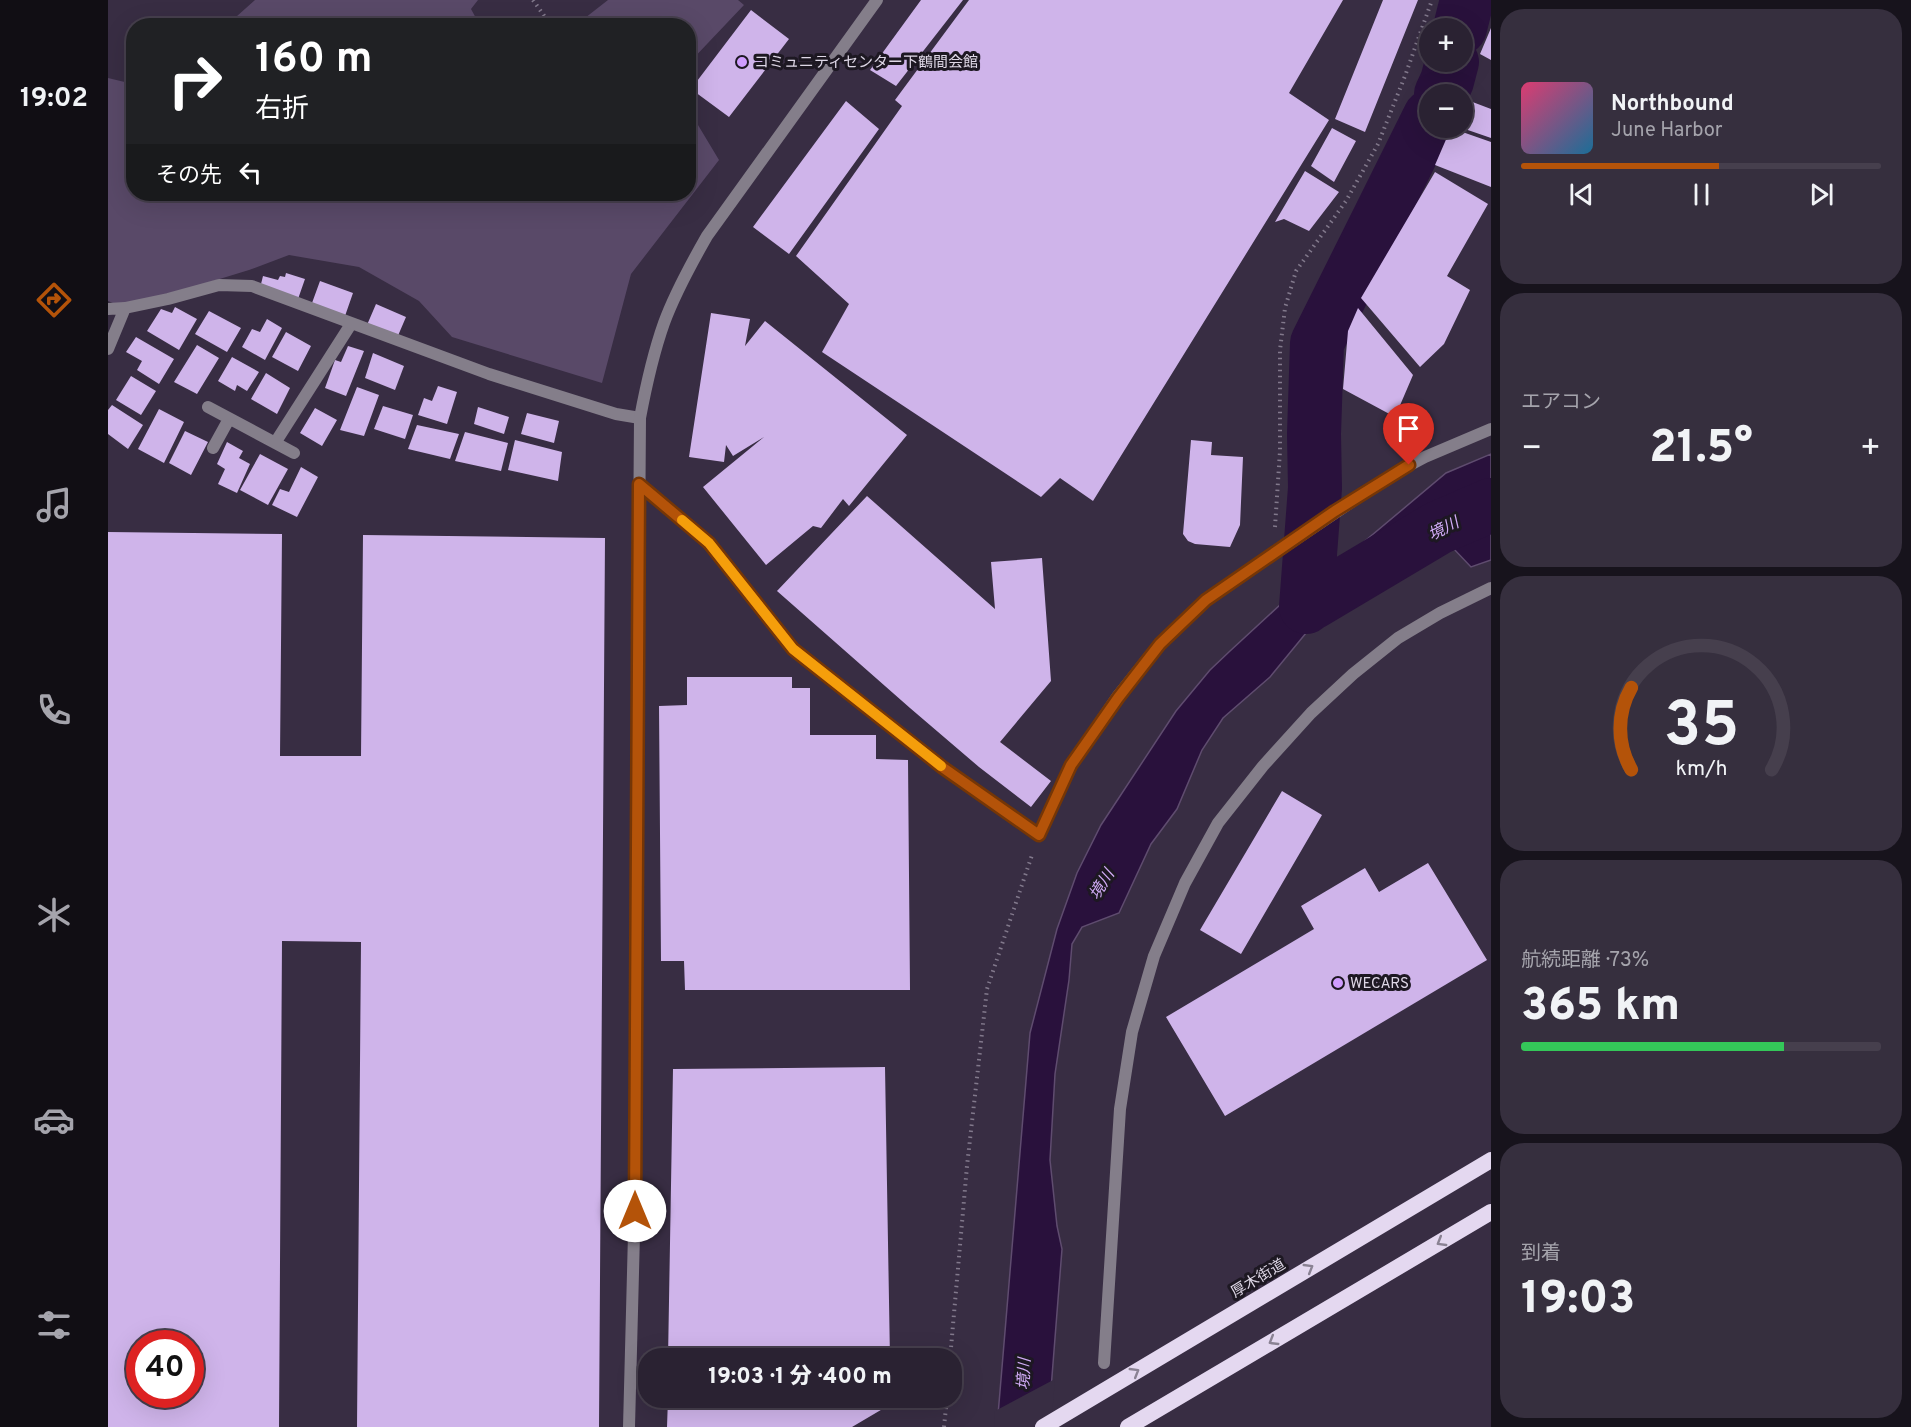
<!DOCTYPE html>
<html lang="ja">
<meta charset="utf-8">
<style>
:root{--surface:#2a2232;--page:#362f3e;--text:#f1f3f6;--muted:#a5a4ac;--line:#463f4d;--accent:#b45309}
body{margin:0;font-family:Overpass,"Noto Sans JP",sans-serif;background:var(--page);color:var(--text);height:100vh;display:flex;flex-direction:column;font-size:22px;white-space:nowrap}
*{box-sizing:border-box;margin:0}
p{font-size:20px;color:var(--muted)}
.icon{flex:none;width:33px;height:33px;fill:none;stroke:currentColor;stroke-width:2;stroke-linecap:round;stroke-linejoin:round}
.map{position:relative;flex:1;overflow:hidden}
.side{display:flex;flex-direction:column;gap:9px;padding:9px;background:#17131c;width:420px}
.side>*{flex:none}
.hud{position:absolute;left:18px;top:18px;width:570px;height:183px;border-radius:24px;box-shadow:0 6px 24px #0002,0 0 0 2px var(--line);background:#202124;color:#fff;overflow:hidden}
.buttons{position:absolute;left:1311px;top:18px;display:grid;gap:12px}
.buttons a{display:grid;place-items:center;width:54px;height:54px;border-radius:50%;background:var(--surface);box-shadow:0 6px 24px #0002,0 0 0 2px var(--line);font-size:30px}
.speed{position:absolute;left:18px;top:1330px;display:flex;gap:12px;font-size:30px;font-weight:700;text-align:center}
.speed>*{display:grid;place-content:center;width:78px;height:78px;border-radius:50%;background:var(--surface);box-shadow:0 6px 24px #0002,0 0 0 2px var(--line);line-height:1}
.speed .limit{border:9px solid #d22;background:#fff;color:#111}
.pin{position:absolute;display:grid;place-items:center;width:51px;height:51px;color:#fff;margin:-62px -26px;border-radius:50% 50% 50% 0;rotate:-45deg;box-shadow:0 0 6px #0007}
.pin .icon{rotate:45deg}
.me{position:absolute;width:66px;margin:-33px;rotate:0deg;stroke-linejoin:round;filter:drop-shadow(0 0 4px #0008)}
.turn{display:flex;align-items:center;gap:21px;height:126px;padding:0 30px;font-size:27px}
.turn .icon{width:78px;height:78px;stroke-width:2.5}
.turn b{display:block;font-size:42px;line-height:51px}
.then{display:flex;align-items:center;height:57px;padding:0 30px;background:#0003;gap:12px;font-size:22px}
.big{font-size:45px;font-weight:800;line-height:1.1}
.side .card{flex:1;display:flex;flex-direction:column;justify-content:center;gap:9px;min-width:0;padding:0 21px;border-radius:24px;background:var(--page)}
.side .dial{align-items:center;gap:0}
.dial svg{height:156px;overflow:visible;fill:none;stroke:var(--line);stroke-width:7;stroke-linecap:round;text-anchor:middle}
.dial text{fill:var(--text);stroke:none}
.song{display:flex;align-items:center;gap:18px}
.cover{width:72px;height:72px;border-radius:9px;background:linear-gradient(135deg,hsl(340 70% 55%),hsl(200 70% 35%))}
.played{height:6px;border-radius:3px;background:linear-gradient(90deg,var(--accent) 55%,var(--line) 55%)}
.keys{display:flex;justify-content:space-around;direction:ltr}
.heat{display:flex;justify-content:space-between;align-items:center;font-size:33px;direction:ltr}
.charge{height:9px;border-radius:4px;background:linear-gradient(90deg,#34c759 73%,var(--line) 0)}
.trip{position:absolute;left:530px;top:1348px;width:324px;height:60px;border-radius:24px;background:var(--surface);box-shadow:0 6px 24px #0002,0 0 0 2px var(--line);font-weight:800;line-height:60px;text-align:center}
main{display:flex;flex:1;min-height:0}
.menu{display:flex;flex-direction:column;width:108px;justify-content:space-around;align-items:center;background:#110e14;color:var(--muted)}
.menu .icon{width:42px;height:42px}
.menu .on{color:var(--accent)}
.menu b{font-size:27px;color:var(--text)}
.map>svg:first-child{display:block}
.green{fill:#594968}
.water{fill:#29113c;stroke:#5f4c6f;stroke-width:1.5}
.pier{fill:#382d43}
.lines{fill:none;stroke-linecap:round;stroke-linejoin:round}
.river{stroke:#29113c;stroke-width:54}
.building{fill:#cfb4ea;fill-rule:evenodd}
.path{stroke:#82798c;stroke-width:4;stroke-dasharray:1.5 4.5;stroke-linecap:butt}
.service{stroke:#847e8a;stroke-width:12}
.minor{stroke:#847e8a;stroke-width:12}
.tertiary{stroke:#847e8a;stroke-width:12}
.trunk{stroke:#e4d8f0;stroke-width:16}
.oneway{stroke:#8a8293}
.route-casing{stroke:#753606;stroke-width:15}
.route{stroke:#b45309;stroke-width:10}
.slow{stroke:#f59e0b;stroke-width:10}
.poi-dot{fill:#d09dff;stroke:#1d1822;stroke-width:2}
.labels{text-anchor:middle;stroke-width:6;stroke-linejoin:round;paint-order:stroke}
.poi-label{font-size:15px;fill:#ded7e6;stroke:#1d1822;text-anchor:start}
.street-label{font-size:15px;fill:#ded7e6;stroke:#1d1822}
.water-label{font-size:16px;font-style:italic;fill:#d2acf7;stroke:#1d1822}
</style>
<main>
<nav class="menu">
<b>19:02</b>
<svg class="icon on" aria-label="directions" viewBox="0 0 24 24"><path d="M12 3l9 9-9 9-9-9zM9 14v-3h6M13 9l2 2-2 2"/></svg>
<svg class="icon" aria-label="music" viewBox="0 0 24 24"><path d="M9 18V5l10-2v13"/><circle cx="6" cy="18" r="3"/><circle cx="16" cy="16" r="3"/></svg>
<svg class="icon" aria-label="phone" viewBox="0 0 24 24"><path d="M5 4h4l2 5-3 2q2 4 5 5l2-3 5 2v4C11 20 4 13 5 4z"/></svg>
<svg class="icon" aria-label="climate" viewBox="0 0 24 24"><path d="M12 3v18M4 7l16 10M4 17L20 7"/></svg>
<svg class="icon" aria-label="car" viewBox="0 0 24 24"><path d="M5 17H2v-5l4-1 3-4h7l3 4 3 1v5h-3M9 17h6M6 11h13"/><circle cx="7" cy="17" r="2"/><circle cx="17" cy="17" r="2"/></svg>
<svg class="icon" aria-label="filters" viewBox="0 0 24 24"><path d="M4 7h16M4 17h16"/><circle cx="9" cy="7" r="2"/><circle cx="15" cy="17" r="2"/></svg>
</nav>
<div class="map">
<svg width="1383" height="1427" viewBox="0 0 1383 1427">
<rect width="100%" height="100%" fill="#382d43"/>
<path class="green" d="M 147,0 L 370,0 L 363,9 L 369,20 L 365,26 L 119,25 Z
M 500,0 L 630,0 L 636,5 L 581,63 L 580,26 L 468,25 Z
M 0,78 L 25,84 L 26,194 L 580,194 L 581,110 L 611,160 L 523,274 L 494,383 L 344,337 L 311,301 L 251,267 L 181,255 L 141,270 L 17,308 L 0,301 Z"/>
<path class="water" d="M 1383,454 L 1383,560 L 1363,567 L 1345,548 L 1310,530 L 1221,605 L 1162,677 L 1115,718 L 1094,750 L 1069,809 L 1043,844 L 1011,913 L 974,927 L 964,944 L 961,980 L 947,1074 L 942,1160 L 949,1226 L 954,1249 L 940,1427 L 889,1427 L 922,1033 L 949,929 L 969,873 L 993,825 L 1068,711 L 1102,670 L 1122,651 L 1173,604 L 1239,556 L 1338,473 Z"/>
<path class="pier" d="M 947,1379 L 943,1427 L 886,1427 L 887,1411 Z"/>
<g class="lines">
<path class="river" d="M 1352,28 L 1359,0
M 1333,94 L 1339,81 L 1344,62
M 1204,603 L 1330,528 L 1383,505
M 1198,607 L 1207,488 L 1206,434 L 1209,343 L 1322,116"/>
</g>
<path class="building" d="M 813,0 L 855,0 L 788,86 L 762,70 Z
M 861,0 L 1235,0 L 1181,93 L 1221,120 L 985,501 L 952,478 L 933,497 L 714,352 L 741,304 L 688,256 L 794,106 L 787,100 Z
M 1275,0 L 1310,0 L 1257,132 L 1227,119 Z
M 643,10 L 681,39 L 621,117 L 583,89 Z
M 404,16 L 410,24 L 415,21 L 419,26 L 392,26 Z
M 1383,28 L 1383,60 L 1372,54 Z
M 1354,98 L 1383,109 L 1383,138 L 1354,128 Z
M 738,101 L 771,129 L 681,254 L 645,227 Z
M 1224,128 L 1248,141 L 1226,182 L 1203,166 Z
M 1343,128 L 1383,142 L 1383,187 L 1327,165 Z
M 1197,171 L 1231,192 L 1201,231 L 1176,219 L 1167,222 Z
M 1327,172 L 1380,204 L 1339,276 L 1362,290 L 1336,344 L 1312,367 L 1253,298 Z
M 178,273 L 197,279 L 190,299 L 152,288 L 155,276 L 170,280 L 172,276 L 177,277 Z
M 212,281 L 245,293 L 237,316 L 204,303 Z
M 268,304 L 298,317 L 289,338 L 259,325 Z
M 67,307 L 89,319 L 71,350 L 39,331 L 53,309 L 64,313 Z
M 1250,308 L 1305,375 L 1287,417 L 1235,389 L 1240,331 Z
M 101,311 L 133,328 L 119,352 L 87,334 Z
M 603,313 L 642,319 L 637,346 L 657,321 L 799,435 L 741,506 L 735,499 L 713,528 L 705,526 L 658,565 L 595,487 L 656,437 L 625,456 L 618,445 L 616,462 L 581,457 Z
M 159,319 L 174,328 L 157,360 L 134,347 L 144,329 L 152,332 Z
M 178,332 L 203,346 L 190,371 L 164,357 Z
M 28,337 L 66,359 L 51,384 L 29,370 L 34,361 L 18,352 Z
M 89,345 L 111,358 L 89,394 L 66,382 Z
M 240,346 L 256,351 L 238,396 L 217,388 L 227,360 L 233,362 Z
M 265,353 L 296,366 L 287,390 L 257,378 Z
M 124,357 L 151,372 L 139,391 L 129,385 L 127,391 L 110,381 Z
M 158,373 L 182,388 L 169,414 L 143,399 Z
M 23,376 L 48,391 L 33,415 L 8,400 Z
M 330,386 L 349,392 L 339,424 L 310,415 L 316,398 L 324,401 Z
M 249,387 L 271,395 L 256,436 L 232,430 Z
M 4,405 L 35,425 L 20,449 L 0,434 L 0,410 Z
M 275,406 L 305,415 L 297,439 L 266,429 Z
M 370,407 L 401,417 L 396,434 L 366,424 Z
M 207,408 L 229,420 L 214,446 L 192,433 Z
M 51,409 L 76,422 L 56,463 L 30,449 Z
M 419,413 L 451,421 L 446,443 L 413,434 Z
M 309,425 L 351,434 L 342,459 L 300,449 Z
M 77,431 L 100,442 L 83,475 L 61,463 Z
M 357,432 L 400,443 L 393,471 L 347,461 Z
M 407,440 L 454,452 L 450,481 L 400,470 Z
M 1083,440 L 1104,442 L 1103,455 L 1135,457 L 1132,525 L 1122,547 L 1087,544 L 1080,541 L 1075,534 Z
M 119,442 L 135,451 L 131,458 L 142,464 L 129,493 L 110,484 L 117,469 L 109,464 Z
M 152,454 L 180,469 L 160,505 L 132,490 Z
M 193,467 L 210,477 L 189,517 L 164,505 L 172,489 L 181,492 Z
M 759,496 L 887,609 L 883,562 L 934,558 L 943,681 L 892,742 L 943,781 L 923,807 L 871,767 L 802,708 L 669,591 Z
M 0,532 L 174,534 L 172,756 L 253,756 L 255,535 L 497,538 L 491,1427 L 249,1427 L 253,942 L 174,941 L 171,1427 L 0,1427 ZM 32,1344 L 82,1344 L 82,1395 L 32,1395 Z
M 579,677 L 684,677 L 684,688 L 702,688 L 702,735 L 768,735 L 768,759 L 800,760 L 802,990 L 577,990 L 576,961 L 553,961 L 551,706 L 579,705 Z
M 1174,791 L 1214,815 L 1133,954 L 1092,930 Z
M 1320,863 L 1379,960 L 1117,1116 L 1058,1017 L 1206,929 L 1193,906 L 1257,868 L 1271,892 Z
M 777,1067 L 782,1359 L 560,1359 L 565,1069 Z
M 560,1398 L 783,1398 L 783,1404 L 744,1427 L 559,1427 Z"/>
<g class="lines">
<path class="path" d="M 425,0 L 437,17 L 430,26
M 1167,527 L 1172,451 L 1172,350 L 1177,308 L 1188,271 L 1238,201 L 1270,144 L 1297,76 L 1324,0
M 842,1359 L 859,1166 L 879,989 L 924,855
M 836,1427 L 839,1398"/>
<path class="service" d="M 100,407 L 186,453
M 167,443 L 243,324
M 105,448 L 121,419"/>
<path class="minor" d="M 0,309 L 17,308 L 60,299 L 111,285 L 144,286 L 381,374 L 508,414 L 532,418
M 0,349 L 17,308
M 531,484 L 601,543 L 685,649 L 834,767 L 931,835 L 963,765 L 1009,697 L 1052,643 L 1098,600 L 1285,474 L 1317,457 L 1383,429
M 996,1363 L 1012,1109 L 1024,1032 L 1046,956 L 1077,883 L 1110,823 L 1155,766 L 1203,713 L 1245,674 L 1290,638 L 1332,613 L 1383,588"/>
<path class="tertiary" d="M 521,1427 L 526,1234 L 532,418 C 538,386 545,354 556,323 C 567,293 583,264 599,236 L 769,0"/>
<path class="trunk" d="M 935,1427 L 1383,1160
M 1020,1427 L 1383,1212"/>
</g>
<defs><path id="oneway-chevron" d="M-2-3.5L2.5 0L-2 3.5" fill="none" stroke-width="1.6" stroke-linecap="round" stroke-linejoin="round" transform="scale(1.5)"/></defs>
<g class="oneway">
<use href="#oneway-chevron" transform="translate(1333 1242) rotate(149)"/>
<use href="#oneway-chevron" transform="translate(1201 1268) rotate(-31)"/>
<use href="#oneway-chevron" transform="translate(1165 1341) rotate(149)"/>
<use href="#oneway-chevron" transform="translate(1027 1372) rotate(-31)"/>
</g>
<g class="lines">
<g class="route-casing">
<path id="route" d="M 527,1211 L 531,484 L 601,543 L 685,649 L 834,767 L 931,835 L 963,765 L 1010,698 L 1052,644 L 1098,600 L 1227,511 L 1301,465"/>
</g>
<use href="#route" class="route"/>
<path class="slow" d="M 574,520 L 601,543 L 685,649 L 833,766"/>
</g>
<g class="poi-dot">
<circle cx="634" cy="62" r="6"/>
<circle cx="1230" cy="983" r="6"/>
</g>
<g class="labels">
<g class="poi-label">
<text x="646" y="67">コミュニティセンター下鶴間会館</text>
<text x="1242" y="988">WECARS</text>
</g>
<g class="street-label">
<text transform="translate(1150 1278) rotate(-31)" y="5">厚木街道</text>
</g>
<g class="water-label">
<text transform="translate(1335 528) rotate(-27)" y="6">境川</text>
<text transform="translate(993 884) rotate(-58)" y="6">境川</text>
<text transform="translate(915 1374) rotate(-87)" y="6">境川</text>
</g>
</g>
</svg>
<div class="buttons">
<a>+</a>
<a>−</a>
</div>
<div class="speed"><div class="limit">40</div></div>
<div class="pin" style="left:1301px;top:465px;background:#d93025"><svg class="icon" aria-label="arrive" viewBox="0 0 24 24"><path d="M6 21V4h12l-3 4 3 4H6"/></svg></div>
<svg class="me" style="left:527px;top:1211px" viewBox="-20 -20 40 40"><circle r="19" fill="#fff"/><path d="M0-13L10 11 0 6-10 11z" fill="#b45309"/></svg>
<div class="trip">19:03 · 1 分 · 400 m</div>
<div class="hud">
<div class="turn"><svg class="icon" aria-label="right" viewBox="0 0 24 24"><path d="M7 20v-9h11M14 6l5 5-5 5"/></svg><div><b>160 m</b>右折</div></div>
<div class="then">その先<svg class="icon" aria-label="left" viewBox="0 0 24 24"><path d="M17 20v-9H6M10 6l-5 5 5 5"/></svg></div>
</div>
</div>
<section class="side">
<div class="card">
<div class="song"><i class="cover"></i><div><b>Northbound</b><p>June Harbor</p></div></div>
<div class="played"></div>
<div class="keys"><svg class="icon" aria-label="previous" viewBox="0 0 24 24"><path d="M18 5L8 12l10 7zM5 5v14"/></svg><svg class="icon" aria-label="pause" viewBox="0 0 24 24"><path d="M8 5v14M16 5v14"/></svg><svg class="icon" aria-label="next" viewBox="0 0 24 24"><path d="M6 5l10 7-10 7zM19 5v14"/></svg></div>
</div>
<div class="card"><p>エアコン</p>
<div class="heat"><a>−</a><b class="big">21.5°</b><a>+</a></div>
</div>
<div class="card dial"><svg viewBox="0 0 100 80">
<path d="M14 69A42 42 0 1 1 86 69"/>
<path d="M14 69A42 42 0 0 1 14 27" stroke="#b45309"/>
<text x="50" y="56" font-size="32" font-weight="700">35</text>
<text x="50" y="72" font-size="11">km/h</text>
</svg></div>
<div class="card"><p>航続距離 · 73%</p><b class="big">365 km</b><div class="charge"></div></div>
<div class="card"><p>到着</p><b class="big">19:03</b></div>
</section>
</main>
